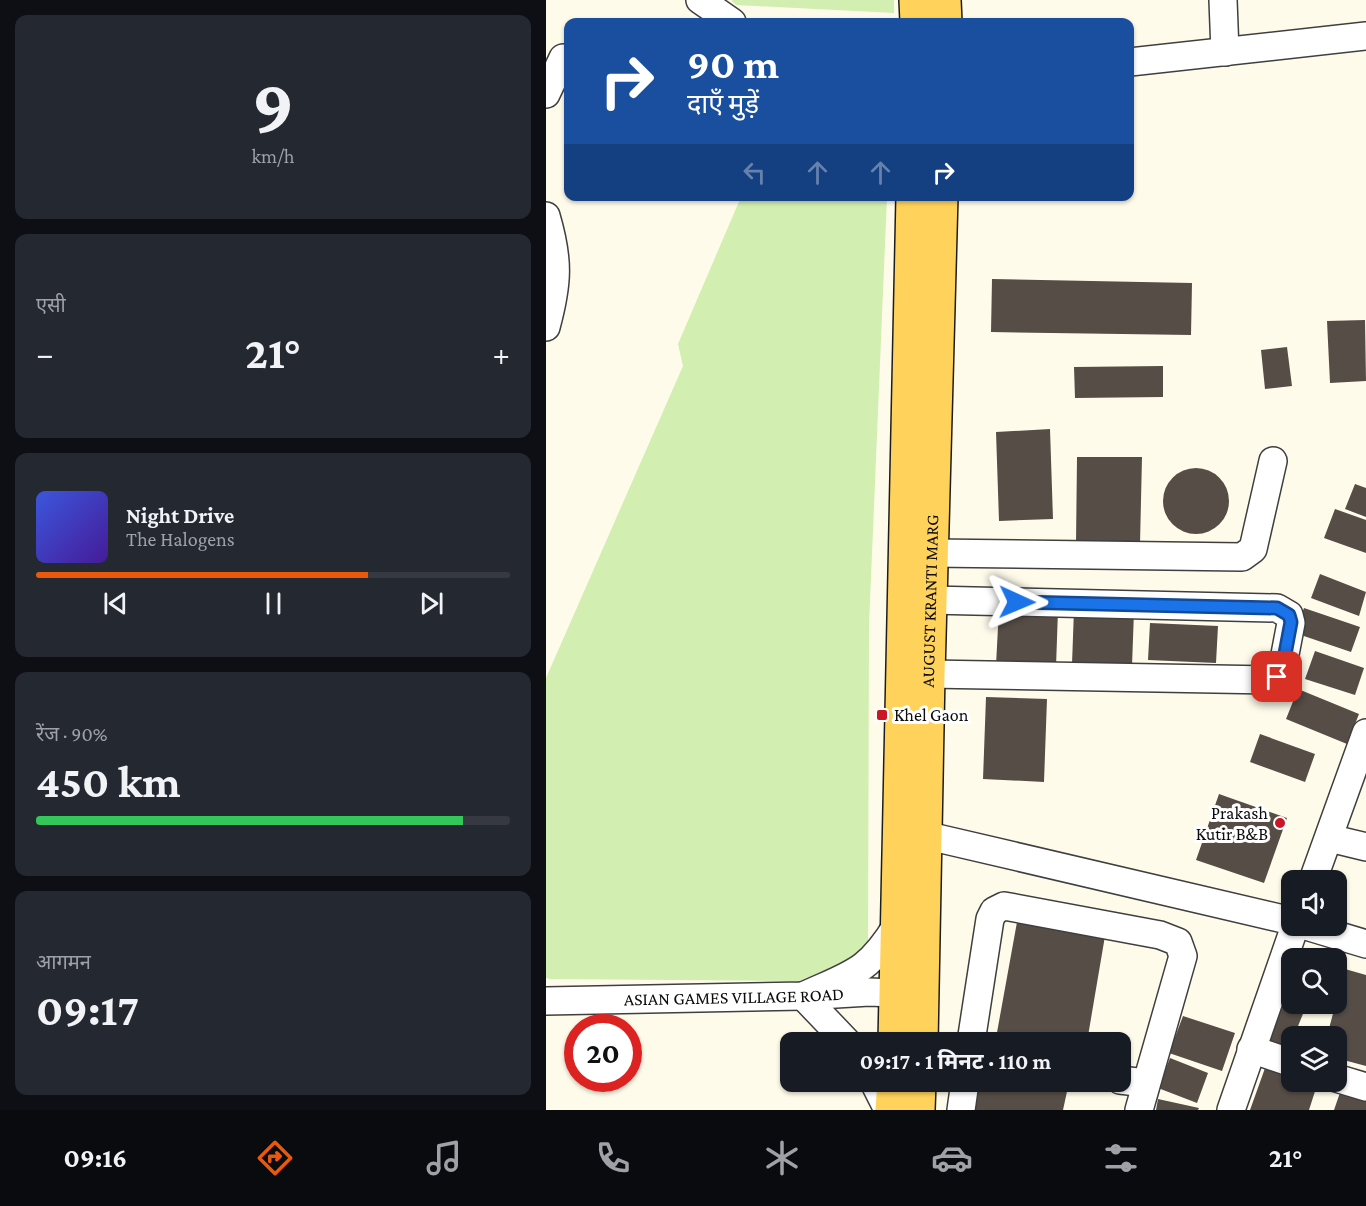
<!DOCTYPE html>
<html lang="hi">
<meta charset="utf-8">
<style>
:root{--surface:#171b24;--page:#242831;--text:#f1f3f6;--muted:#9ea1a6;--line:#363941;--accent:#ea580c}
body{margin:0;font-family:"Crimson Pro","Noto Sans Devanagari",serif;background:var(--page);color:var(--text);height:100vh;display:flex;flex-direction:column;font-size:22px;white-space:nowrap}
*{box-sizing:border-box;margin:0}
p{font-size:20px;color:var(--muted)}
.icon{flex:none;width:33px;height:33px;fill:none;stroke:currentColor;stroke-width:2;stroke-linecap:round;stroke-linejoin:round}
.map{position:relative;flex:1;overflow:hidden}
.side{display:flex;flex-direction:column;gap:15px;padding:15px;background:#0d0f14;width:546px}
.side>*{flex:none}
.banner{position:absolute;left:18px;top:18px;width:570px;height:183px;border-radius:12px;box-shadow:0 2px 4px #0004;background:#1a4fa0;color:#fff;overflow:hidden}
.fabs{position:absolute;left:735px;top:870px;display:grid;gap:12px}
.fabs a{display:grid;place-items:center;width:66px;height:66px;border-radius:12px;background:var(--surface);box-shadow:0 2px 4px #0004;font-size:30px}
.speed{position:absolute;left:18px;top:1014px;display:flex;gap:12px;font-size:30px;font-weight:700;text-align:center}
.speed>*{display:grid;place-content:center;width:78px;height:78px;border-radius:50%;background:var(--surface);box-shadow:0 2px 4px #0004;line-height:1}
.speed .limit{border:9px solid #d22;background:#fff;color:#111}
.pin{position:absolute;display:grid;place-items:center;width:51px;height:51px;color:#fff;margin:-26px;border-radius:12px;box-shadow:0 3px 9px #0006}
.me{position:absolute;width:66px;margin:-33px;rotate:91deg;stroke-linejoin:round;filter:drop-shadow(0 0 4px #0008)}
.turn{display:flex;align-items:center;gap:21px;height:126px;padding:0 24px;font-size:27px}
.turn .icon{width:78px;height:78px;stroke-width:2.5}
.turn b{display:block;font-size:42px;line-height:51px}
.lanes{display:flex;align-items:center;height:57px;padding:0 24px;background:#0003;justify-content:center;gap:30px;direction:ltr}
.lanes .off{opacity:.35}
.big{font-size:45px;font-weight:700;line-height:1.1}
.side .widget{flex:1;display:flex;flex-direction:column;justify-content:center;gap:9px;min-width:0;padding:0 21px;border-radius:12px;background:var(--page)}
.side .dial{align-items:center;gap:0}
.dial b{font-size:78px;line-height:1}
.song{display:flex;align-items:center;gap:18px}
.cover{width:72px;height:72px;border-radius:9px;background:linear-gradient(135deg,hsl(230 70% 55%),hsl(260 70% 35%))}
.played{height:6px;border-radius:3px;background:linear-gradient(90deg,var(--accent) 70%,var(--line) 70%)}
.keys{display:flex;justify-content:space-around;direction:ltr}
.heat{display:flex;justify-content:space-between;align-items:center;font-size:33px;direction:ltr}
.charge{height:9px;border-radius:4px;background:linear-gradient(90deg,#34c759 90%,var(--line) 0)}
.trip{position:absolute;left:234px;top:1032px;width:351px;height:60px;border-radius:12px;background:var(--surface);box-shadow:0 2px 4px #0004;font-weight:700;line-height:60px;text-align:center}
.menu{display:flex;height:96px;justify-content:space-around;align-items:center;background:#090b0e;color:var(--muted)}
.menu .icon{width:42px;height:42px}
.menu .active{color:var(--accent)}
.menu b{font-size:27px;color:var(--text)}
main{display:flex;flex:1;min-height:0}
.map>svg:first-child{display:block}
.park{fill:#d2eeb1}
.building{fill:#564d47}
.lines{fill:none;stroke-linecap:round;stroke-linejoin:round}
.minor-casing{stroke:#3f3f3f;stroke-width:30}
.major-casing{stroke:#1d1d1d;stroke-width:36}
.minor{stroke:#fff;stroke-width:27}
.major{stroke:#ffd25b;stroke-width:33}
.route-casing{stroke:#114b97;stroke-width:15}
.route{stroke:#1a73e8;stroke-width:10}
.poi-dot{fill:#ca1625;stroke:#fff;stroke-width:2}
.labels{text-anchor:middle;stroke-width:6;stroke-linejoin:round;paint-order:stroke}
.street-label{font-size:18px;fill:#0c0c0c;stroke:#fff}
.poi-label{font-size:18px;fill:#0c0c0c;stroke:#fff;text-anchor:start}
</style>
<main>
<section class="side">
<div class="widget dial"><b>9</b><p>km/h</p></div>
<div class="widget"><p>एसी</p>
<div class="heat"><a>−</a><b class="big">21°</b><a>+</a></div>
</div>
<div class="widget">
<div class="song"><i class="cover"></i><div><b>Night Drive</b><p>The Halogens</p></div></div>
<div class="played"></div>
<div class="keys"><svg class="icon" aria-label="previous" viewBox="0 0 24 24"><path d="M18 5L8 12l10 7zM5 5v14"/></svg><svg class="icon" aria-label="pause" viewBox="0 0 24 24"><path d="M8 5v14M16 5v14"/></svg><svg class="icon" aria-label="next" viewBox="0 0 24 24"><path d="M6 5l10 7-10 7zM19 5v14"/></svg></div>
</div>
<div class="widget"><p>रेंज · 90%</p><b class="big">450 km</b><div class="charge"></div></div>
<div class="widget"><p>आगमन</p><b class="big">09:17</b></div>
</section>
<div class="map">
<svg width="820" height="1110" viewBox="0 0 820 1110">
<rect width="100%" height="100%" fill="#fffbeb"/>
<path class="park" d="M 185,0 L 348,0 L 348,13 L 190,5 Z
M 195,197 L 341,197 L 323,625 L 322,945 L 314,956 L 253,981 L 4,979 L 0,978 L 0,678 L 137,366 L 132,344 Z"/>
<path class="building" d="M 446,279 L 646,283 L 645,335 L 445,332 Z
M 819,320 L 820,381 L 784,383 L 781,321 Z
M 741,347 L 746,386 L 719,389 L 715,350 Z
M 617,366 L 617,397 L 529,398 L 528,367 Z
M 504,429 L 507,519 L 453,521 L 450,432 Z
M 531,457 L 596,457 L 594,544 L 530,543 Z
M617 501a33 33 0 1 1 66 0a33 33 0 1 1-66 0Z
M 809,484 L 820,488 L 820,517 L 799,509 Z
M 789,509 L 820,520 L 820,553 L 778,538 Z
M 774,574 L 820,592 L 813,616 L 765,598 Z
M 453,608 L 512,610 L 510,667 L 450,665 Z
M 758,608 L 814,627 L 805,652 L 749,633 Z
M 528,609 L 588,611 L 586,666 L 526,664 Z
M 604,623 L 672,626 L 670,663 L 602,660 Z
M 769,651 L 818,668 L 809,695 L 759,679 Z
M 752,689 L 813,714 L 801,744 L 740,719 Z
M 440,697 L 501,699 L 498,782 L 437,779 Z
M 714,734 L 769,754 L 759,782 L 704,762 Z
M 673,794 L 741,818 L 718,883 L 650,860 Z
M 471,922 L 559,936 L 541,1042 L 480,1042 L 450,1038 Z
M 744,954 L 755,958 L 746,958 L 746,1004 L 761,1004 L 748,1036 L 746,1036 L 743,1051 L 712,1039 Z
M 799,969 L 820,975 L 820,1066 L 790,1058 L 790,1036 L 781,1036 Z
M 637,1016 L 689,1033 L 676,1071 L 623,1053 Z
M 723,1057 L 746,1064 L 746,1082 L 772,1082 L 763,1110 L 704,1110 Z
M 624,1058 L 662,1073 L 651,1103 L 612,1088 Z
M 433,1082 L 494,1082 L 522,1087 L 517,1110 L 428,1110 Z
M 797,1084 L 820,1091 L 820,1110 L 788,1110 Z
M 612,1099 L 653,1108 L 652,1110 L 610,1110 Z"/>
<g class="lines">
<g class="minor-casing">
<g id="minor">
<path d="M 154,0 L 186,22"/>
<path d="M 677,0 L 679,52"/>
<path d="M 584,62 L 820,36"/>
<path d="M 0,94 L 17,58"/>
<path d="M 0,216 C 13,260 12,283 0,327"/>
<path d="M 386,553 L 696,557 L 707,549 L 727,461"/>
<path d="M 382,674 L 725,680 L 736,670 L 745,623 L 743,615 L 731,608 L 384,600"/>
<path d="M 378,835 L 746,921"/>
<path d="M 783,838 L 820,847"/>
<path d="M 767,880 L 820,733"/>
<path d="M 760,926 L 820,944"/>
<path id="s1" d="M 0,1001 L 257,996 L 323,992 L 371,994"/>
<path d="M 301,1042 L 257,996 C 305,974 322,973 351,925"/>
<path d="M 425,1042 L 444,919 L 448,911 L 458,906 L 614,935 L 632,942 L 637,956 L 593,1110"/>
<path d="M 705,1049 L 746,1063"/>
<path d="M 790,1078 L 820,1087"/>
<path d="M 574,1080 L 600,1083"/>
<path d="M 328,1082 L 342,1110"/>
<path d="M 415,1110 L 419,1082"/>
<path d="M 685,1110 L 749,926"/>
</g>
</g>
<g class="major-casing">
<g id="major">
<path d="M 370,0 L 371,22"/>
<path d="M 398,0 L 399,22"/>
<path d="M 349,1042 L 367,196"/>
<path id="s2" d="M 375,1042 L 382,674 L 395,196"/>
<path d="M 346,1110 L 348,1082"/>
<path d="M 372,1110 L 373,1082"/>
</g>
</g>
<use href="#minor" class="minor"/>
<use href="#major" class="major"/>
</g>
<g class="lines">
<g class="route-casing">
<path id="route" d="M 471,602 L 731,608 L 743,615 L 745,622 L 736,670 L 731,677"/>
</g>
<use href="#route" class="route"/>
</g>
<g class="poi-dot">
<rect x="330" y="709" width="12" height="12" rx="3"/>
<circle cx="734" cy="823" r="6"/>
</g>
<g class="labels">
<g class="street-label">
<text dy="6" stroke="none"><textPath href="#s2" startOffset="441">AUGUST KRANTI MARG</textPath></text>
<text dy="6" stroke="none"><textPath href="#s1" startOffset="188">ASIAN GAMES VILLAGE ROAD</textPath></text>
</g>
<g class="poi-label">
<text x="348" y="721">Khel Gaon</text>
<text x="722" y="819" text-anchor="end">Prakash<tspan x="722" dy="21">Kutir B&amp;B</tspan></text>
</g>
</g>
</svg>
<div class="fabs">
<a><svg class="icon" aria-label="sound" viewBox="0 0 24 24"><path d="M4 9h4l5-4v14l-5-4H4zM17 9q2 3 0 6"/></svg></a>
<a><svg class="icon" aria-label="search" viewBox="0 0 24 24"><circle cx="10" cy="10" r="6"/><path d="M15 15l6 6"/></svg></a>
<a><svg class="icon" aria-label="layers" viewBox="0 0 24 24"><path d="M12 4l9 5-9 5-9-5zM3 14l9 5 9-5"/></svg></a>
</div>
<div class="speed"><div class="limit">20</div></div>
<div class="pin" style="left:731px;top:677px;background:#d93025"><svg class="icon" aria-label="arrive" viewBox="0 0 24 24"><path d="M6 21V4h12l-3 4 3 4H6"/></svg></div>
<svg class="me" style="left:471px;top:602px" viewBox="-20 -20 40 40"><path d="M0-17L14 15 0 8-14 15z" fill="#1a73e8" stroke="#fff" stroke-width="4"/></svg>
<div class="trip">09:17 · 1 मिनट · 110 m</div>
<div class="banner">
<div class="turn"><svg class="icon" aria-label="right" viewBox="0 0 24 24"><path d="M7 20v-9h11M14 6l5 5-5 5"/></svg><div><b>90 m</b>दाएँ मुड़ें</div></div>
<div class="lanes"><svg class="icon off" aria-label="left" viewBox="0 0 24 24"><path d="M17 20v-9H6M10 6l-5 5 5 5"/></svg><svg class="icon off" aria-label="ahead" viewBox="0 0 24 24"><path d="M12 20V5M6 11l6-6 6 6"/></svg><svg class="icon off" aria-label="ahead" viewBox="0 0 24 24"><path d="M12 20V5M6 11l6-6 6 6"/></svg><svg class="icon" aria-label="right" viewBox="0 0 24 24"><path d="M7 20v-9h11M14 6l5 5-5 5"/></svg></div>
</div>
</div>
</main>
<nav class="menu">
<b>09:16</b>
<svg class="icon active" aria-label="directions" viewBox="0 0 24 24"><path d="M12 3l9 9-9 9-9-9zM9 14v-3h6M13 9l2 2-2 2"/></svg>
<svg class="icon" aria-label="music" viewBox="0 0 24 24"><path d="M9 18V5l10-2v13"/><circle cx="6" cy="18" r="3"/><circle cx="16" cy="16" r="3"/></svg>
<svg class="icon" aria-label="phone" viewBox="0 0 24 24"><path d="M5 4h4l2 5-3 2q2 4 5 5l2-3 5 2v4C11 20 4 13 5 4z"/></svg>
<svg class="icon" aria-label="climate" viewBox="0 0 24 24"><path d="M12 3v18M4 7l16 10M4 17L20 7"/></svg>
<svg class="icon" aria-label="car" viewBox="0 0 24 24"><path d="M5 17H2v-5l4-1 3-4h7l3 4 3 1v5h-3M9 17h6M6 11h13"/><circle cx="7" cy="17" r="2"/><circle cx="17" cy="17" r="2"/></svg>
<svg class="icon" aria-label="filters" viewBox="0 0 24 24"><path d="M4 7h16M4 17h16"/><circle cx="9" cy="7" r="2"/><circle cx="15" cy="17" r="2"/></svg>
<b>21°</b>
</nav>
